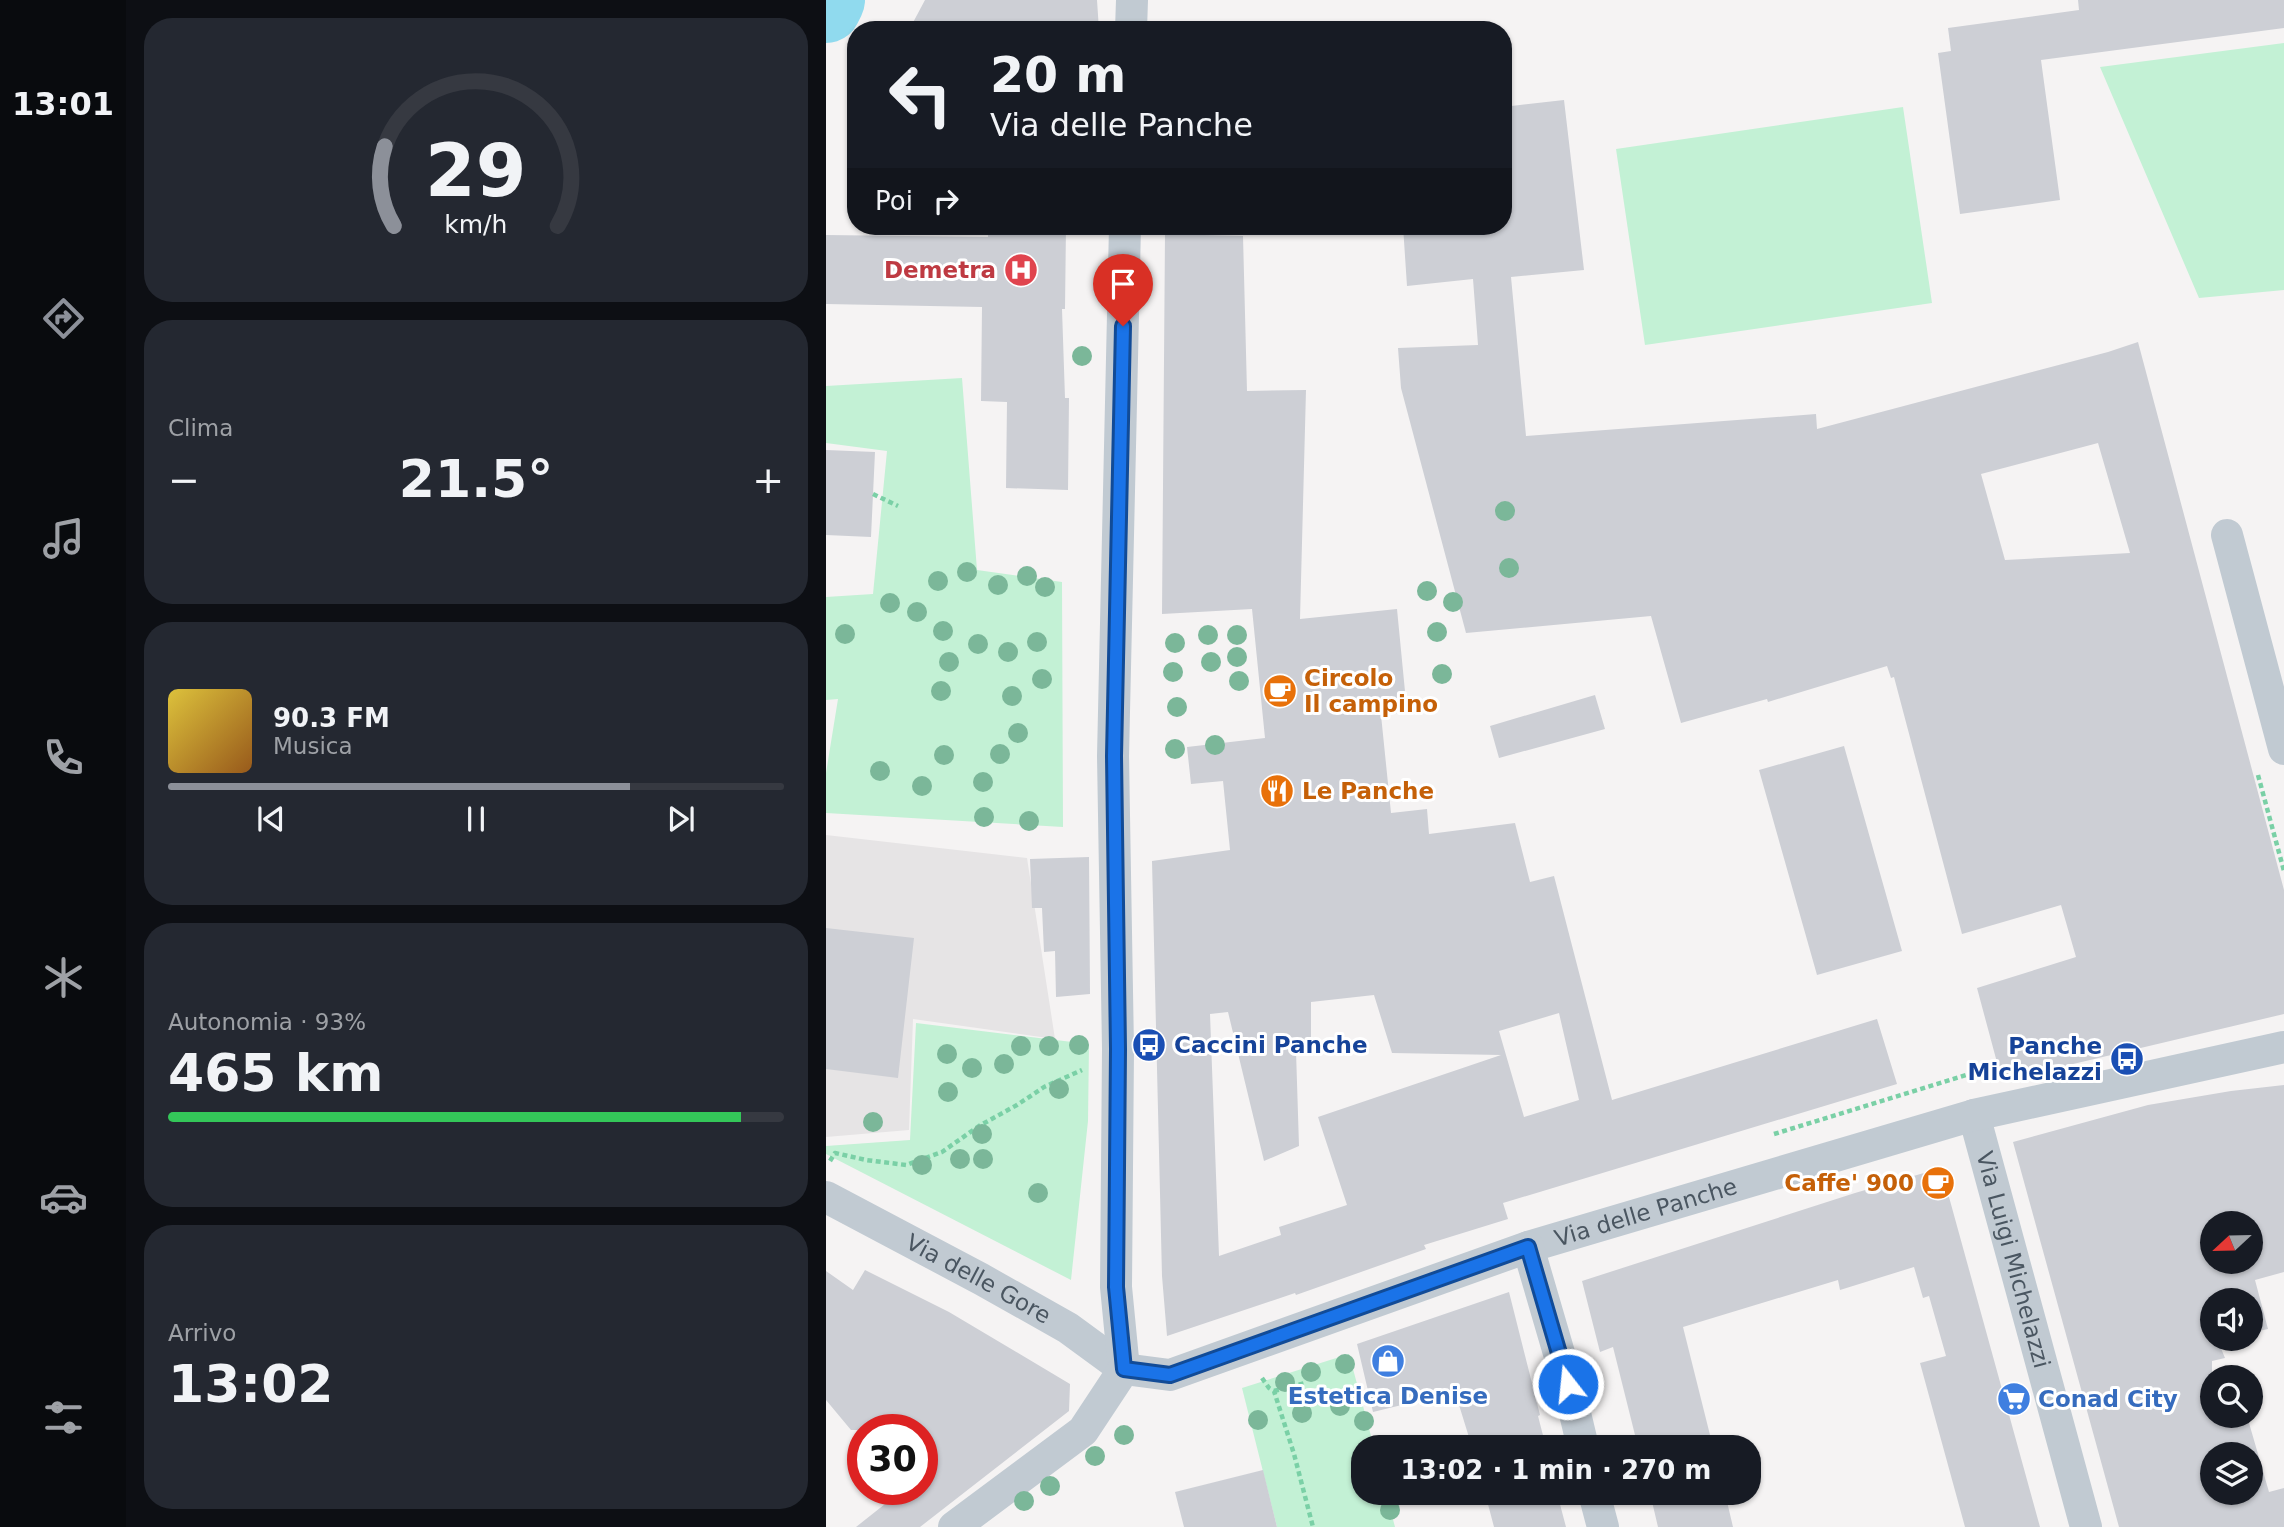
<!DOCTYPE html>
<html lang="it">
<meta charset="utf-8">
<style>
:root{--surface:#171b24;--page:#242831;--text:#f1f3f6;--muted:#9ea1a6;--line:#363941;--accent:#8c9099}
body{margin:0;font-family:"DejaVu Sans",sans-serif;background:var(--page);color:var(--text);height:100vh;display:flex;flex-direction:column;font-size:26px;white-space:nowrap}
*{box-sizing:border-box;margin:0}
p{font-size:23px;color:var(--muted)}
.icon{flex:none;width:38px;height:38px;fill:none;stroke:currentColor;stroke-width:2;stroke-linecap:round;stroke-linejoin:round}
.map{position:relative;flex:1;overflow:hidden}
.details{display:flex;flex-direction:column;gap:18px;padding:18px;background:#0d0f14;width:700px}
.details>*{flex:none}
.banner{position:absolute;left:21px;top:21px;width:665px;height:214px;border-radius:28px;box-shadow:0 2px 5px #0004;background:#171b24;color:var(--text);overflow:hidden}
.needle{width:46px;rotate:248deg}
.controls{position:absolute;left:1374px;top:1211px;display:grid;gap:14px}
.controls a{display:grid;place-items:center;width:63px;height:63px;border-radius:50%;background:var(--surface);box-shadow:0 2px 5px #0004;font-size:35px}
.speed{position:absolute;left:21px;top:1414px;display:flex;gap:14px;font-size:35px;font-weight:700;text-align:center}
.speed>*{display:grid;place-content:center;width:91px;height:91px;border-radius:50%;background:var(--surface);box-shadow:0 2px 5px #0004;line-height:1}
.speed .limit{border:10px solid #d22;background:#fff;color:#111}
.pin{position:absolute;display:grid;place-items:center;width:60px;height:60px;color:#fff;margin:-72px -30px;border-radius:50% 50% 50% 0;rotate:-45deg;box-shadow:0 0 7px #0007}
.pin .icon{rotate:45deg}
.me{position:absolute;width:77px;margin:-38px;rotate:344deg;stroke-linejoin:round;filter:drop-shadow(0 0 5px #0008)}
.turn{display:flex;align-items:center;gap:24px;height:147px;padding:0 28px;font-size:32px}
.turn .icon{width:91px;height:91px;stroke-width:2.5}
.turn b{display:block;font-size:49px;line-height:60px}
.then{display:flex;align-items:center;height:66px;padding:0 28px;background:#0003;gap:14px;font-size:26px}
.big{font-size:52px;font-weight:600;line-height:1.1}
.details .widget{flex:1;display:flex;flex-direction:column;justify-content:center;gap:10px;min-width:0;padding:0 24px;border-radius:28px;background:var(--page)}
.details .dial{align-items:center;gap:0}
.dial svg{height:182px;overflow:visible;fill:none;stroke:var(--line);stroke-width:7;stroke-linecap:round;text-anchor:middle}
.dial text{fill:var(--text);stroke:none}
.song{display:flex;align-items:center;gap:21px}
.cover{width:84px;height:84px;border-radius:10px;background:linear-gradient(135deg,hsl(50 70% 55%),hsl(30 70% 35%))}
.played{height:7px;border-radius:4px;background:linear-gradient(90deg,var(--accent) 75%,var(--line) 75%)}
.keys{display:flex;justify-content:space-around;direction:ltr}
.heat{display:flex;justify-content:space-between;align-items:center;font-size:38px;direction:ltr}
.charge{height:10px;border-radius:5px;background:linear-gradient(90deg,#34c759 93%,var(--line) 0)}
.trip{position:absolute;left:525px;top:1435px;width:410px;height:70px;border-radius:28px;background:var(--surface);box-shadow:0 2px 5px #0004;font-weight:600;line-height:70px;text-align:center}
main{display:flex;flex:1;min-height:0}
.dock{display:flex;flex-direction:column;width:126px;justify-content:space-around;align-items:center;background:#090b0e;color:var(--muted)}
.dock .icon{width:49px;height:49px}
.dock .selected{color:var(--accent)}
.dock b{font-size:32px;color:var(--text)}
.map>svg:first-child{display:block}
.education{fill:#e6e4e5}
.green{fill:#c3f1d5}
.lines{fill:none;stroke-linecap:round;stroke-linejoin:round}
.river{stroke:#90daee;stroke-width:70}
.building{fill:#cdcfd5;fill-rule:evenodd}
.path{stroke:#7ad0a6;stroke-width:4.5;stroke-dasharray:5 3.5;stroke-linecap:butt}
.minor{stroke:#c1cad2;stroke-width:32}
.tree{fill:#7bb799}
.route-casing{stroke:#114b97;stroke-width:18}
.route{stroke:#1a73e8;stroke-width:12}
.labels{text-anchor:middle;stroke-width:6;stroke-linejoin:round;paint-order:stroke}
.health-label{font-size:23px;font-weight:bold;fill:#be3a42;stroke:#fff;text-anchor:end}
.food-label{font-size:23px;font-weight:bold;fill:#c56008;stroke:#fff;text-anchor:start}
.transit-label{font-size:23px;font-weight:bold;fill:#164399;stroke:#fff;text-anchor:start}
.street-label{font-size:23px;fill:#4a5661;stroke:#fff}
.shop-label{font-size:23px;font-weight:bold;fill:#366cbe;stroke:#fff}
</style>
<main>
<nav class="dock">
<b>13:01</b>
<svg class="icon selected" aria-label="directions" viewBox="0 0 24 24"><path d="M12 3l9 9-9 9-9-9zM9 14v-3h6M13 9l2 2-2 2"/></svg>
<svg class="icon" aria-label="music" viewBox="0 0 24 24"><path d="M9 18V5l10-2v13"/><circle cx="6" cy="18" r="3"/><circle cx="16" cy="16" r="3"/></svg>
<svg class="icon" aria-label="phone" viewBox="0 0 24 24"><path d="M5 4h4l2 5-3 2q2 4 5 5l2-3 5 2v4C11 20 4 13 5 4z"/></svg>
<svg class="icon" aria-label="climate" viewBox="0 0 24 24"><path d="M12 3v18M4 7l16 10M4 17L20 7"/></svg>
<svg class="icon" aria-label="car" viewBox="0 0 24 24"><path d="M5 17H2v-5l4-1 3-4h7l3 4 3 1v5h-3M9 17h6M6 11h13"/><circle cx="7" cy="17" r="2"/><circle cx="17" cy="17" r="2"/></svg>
<svg class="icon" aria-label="filters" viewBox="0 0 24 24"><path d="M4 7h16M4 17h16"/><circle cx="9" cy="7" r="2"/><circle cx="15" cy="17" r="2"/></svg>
</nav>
<section class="details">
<div class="widget dial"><svg viewBox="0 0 100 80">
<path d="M14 69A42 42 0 1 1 86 69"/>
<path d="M14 69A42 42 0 0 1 10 34" stroke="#8c9099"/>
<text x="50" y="56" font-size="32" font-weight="700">29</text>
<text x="50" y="72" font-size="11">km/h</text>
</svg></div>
<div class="widget"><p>Clima</p>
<div class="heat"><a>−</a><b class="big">21.5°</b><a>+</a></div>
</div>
<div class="widget">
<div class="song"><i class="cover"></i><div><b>90.3 FM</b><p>Musica</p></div></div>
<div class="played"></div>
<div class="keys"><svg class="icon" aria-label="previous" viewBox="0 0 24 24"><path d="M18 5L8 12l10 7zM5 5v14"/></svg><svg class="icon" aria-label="pause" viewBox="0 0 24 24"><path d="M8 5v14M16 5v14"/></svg><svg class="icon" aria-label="next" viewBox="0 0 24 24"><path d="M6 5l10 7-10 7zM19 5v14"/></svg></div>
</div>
<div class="widget"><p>Autonomia · 93%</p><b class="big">465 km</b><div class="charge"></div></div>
<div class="widget"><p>Arrivo</p><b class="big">13:02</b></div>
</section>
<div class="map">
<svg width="1458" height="1527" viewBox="0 0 1458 1527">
<rect width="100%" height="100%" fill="#f5f3f3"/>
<path class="education" d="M 0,835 L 201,858 L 229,1039 L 87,1019 L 83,1130 L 0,1137 Z"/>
<path class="green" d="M 1458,43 L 1458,290 L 1373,298 L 1274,67 Z
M 1077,107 L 1106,303 L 819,345 L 790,149 Z
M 136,378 L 151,570 L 236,582 L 237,827 L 0,813 L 0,773 L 12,699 L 0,700 L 0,597 L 47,594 L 61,451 L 0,443 L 0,386 Z
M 90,1023 L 263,1044 L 262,1121 L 245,1280 L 0,1154 L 0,1146 L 84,1140 Z
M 523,1354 L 548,1447 L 537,1447 L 537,1493 L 560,1493 L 569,1527 L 451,1527 L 416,1388 Z"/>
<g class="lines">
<path class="river" d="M 0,8 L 4,0"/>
</g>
<path class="building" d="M 99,0 L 271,0 L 273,30 L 83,30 Z
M 1252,0 L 1458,0 L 1458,28 L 1215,60 L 1234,200 L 1134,214 L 1112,53 L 1125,51 L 1122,28 L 1253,10 Z
M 738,100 L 758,270 L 685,277 L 700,436 L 990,414 L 991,429 L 1282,352 L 1312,342 L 1458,890 L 1458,1014 L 1176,1081 L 1151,988 L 1250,957 L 1235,905 L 1136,934 L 1068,677 L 1065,678 L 1061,666 L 942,702 L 941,699 L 855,723 L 825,616 L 640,633 L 575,388 L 572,348 L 652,345 L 647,279 L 581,286 L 577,226 L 677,226 L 677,107 ZM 1272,443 L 1304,553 L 1179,560 L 1155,474 Z
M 162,226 L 240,226 L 239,309 L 236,309 L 239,398 L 243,398 L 242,490 L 180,488 L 181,402 L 155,401 L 156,307 L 0,304 L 0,235 L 162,237 Z
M 339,234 L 417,236 L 421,391 L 480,390 L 474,619 L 571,609 L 581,712 L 555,715 L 565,813 L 601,809 L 603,834 L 689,823 L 704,882 L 728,876 L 786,1100 L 1051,1019 L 1071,1084 L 677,1203 L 682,1219 L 598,1245 L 600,1249 L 470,1295 L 469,1293 L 341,1336 L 336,1276 L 326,861 L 404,850 L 397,781 L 365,784 L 361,747 L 439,738 L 426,609 L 336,614 ZM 548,995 L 566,1053 L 675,1055 L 492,1117 L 521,1205 L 453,1227 L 455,1235 L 393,1256 L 384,1014 L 402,1012 L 438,1161 L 473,1146 L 470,1051 L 485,1052 L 485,1002 ZM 733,1013 L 753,1100 L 698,1117 L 673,1031 Z
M 0,450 L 49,452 L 45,537 L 0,535 Z
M 769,695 L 779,729 L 673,758 L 664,726 Z
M 1018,746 L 1076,951 L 991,975 L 933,770 Z
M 263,857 L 264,994 L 230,997 L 229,951 L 218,952 L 216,908 L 206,908 L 204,859 Z
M 0,928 L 88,938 L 72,1078 L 0,1069 Z
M 1458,1085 L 1458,1272 L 1429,1280 L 1442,1329 L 1424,1333 L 1424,1300 L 1386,1300 L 1386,1339 L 1402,1339 L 1392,1341 L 1399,1358 L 1386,1361 L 1386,1416 L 1421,1416 L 1443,1492 L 1458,1488 L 1458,1527 L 1293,1527 L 1187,1142 L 1322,1105 L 1405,1091 ZM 1386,1223 L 1424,1223 L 1424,1262 L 1386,1262 ZM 1386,1454 L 1424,1454 L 1424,1493 L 1386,1493 Z
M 1115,1168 L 1214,1527 L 1139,1527 L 1094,1363 L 1120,1356 L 1103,1296 L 1097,1298 L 1088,1267 L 1014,1290 L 1012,1280 L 857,1327 L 887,1447 L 812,1447 L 787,1347 L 774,1352 L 756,1281 L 1029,1193 Z
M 39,1270 L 123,1312 L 244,1384 L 243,1411 L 94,1527 L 30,1527 L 78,1489 L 96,1489 L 96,1430 L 25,1430 L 0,1400 L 0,1271 L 27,1290 Z
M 683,1292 L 714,1415 L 712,1416 L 720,1447 L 646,1447 L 629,1392 L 547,1412 L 531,1344 Z
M 437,1470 L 451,1527 L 358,1527 L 349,1492 Z
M 659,1493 L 731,1493 L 740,1527 L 668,1527 Z
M 824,1493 L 899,1493 L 907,1527 L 832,1527 Z"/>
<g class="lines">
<path class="path" d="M 47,494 L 72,506
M 1432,775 L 1458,871
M 948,1134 L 1150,1072 L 1156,1076
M 4,1161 L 9,1153 L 40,1160 L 80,1165 L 116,1152 L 153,1126 L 191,1105 L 218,1087 L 256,1070
M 436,1378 L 443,1388 L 448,1391 L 468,1454 L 487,1527
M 448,1391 L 479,1383"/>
<g class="minor">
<path d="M 305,30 L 306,0"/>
<path d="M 1401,535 L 1458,749"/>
<path id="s1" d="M 1148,1115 L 1260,1527"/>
<path id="s2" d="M 0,1197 L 155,1279 L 242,1328 L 298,1369 L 344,1375 L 702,1247 L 1148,1115 L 1458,1047"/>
<path d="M 702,1247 L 742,1384 L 757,1447"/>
<path d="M 298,1369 L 290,1287 L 292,1049 L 287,756 L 299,226"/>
<path d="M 768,1493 L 777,1527"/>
<path d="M 128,1527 L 257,1431 L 298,1369"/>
</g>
</g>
<g class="tree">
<circle cx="256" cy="356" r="10"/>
<circle cx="679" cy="511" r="10"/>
<circle cx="683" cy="568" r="10"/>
<circle cx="141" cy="572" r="10"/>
<circle cx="201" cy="576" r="10"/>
<circle cx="112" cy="581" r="10"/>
<circle cx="172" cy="585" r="10"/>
<circle cx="219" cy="587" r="10"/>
<circle cx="601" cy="591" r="10"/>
<circle cx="627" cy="602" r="10"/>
<circle cx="64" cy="603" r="10"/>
<circle cx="91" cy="612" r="10"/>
<circle cx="117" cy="631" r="10"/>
<circle cx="611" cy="632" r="10"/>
<circle cx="19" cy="634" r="10"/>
<circle cx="382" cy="635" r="10"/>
<circle cx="411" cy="635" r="10"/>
<circle cx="211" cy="642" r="10"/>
<circle cx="349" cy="643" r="10"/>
<circle cx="152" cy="644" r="10"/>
<circle cx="182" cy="652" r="10"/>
<circle cx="411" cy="657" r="10"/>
<circle cx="123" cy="662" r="10"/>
<circle cx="385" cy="662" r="10"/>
<circle cx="347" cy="672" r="10"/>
<circle cx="616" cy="674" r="10"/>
<circle cx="216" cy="679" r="10"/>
<circle cx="413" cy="681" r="10"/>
<circle cx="115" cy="691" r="10"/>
<circle cx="186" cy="696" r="10"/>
<circle cx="351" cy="707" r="10"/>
<circle cx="192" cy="733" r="10"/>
<circle cx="389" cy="745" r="10"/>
<circle cx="349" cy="749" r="10"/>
<circle cx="174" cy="754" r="10"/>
<circle cx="118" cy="755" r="10"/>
<circle cx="54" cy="771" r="10"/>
<circle cx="157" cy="782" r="10"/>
<circle cx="96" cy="786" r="10"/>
<circle cx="158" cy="817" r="10"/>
<circle cx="203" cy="821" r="10"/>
<circle cx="253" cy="1045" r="10"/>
<circle cx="195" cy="1046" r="10"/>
<circle cx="223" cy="1046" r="10"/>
<circle cx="121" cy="1054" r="10"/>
<circle cx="178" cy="1064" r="10"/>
<circle cx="146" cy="1068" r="10"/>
<circle cx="233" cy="1089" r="10"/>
<circle cx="122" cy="1092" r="10"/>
<circle cx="47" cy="1122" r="10"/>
<circle cx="156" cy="1134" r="10"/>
<circle cx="134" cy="1159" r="10"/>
<circle cx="157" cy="1159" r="10"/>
<circle cx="96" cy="1165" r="10"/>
<circle cx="212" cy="1193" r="10"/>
<circle cx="519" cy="1364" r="10"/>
<circle cx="485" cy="1372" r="10"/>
<circle cx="459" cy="1382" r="10"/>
<circle cx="514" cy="1406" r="10"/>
<circle cx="476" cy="1413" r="10"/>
<circle cx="432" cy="1420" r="10"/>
<circle cx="538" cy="1421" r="10"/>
<circle cx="298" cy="1435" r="10"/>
<circle cx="269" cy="1456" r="10"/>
<circle cx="224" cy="1486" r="10"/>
<circle cx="198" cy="1501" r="10"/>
<circle cx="564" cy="1510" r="10"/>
</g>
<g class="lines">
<g class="route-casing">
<path id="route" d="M 297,326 L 288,756 L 292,1049 L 290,1287 L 298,1369 L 344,1375 L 702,1247 L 742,1384"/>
</g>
<use href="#route" class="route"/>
</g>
<defs>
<g id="hospital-disc" transform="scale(1.75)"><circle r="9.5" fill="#e0444e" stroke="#fff"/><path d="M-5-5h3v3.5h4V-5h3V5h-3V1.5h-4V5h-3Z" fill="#fff"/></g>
<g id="cafe-disc" transform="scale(1.75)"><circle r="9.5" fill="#e8710a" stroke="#fff"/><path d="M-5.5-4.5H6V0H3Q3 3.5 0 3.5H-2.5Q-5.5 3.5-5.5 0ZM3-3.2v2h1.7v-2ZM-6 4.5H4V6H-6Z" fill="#fff"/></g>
<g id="restaurant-disc" transform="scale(1.75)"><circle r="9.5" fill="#e8710a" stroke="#fff"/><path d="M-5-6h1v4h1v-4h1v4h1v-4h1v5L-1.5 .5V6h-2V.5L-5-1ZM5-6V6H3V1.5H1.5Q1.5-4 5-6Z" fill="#fff"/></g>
<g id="bus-disc" transform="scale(1.75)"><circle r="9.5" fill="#1a4fb4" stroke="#fff"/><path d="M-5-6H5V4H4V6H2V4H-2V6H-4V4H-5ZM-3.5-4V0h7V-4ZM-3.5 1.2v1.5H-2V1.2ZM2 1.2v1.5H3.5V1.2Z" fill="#fff"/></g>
<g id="shop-disc" transform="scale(1.75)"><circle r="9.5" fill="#3f7fe0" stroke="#fff"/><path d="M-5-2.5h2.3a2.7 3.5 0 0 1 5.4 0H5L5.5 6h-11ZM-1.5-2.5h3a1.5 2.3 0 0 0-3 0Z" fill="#fff"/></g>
<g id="supermarket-disc" transform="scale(1.75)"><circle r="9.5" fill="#3f7fe0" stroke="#fff"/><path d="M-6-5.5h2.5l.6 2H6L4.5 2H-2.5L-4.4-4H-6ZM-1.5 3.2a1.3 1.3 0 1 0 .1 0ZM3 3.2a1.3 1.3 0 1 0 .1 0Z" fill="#fff"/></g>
</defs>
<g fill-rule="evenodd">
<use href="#hospital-disc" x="195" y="270"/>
<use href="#cafe-disc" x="454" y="691"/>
<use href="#restaurant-disc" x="451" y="791"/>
<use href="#bus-disc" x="323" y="1045"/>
<use href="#bus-disc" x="1301" y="1059"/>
<use href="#cafe-disc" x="1112" y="1183"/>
<use href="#shop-disc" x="562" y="1361"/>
<use href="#supermarket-disc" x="1188" y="1399"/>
</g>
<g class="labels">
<g class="health-label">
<text x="170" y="278">Demetra</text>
</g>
<g class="food-label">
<text x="478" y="686">Circolo<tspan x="478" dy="26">Il campino</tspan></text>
<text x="476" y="799">Le Panche</text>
<text x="1088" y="1191" text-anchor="end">Caffe' 900</text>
</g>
<g class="transit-label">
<text x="348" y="1053">Caccini Panche</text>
<text x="1276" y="1054" text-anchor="end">Panche<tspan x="1276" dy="26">Michelazzi</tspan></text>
</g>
<g class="street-label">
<text dy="8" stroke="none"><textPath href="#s2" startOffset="894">Via delle Panche</textPath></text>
<text dy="8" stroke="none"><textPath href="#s1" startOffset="150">Via Luigi Michelazzi</textPath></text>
<text dy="8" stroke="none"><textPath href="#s2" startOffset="173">Via delle Gore</textPath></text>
</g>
<g class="shop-label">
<text x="562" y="1404">Estetica Denise</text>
<text x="1212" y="1407" text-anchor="start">Conad City</text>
</g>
</g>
</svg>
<div class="controls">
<a><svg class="needle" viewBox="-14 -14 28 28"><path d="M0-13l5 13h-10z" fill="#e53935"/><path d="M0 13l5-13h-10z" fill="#9ea1a6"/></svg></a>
<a><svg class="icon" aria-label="sound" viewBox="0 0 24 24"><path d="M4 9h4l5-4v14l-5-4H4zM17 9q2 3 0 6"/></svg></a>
<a><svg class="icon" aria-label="search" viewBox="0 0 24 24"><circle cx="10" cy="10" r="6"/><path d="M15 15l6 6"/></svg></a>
<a><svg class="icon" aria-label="layers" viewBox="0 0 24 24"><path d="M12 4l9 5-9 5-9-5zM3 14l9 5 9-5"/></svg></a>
</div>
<div class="speed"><div class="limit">30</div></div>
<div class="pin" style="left:297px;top:326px;background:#d93025"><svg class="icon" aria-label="arrive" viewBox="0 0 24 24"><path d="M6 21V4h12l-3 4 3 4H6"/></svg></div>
<svg class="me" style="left:742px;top:1384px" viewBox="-20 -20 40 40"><circle r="17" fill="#1a73e8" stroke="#fff" stroke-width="3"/><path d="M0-11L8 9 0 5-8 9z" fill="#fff"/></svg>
<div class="trip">13:02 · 1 min · 270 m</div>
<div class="banner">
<div class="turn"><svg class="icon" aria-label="left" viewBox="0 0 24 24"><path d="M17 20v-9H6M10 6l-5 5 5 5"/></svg><div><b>20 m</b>Via delle Panche</div></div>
<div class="then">Poi<svg class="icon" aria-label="right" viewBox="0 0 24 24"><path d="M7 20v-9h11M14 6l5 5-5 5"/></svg></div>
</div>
</div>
</main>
